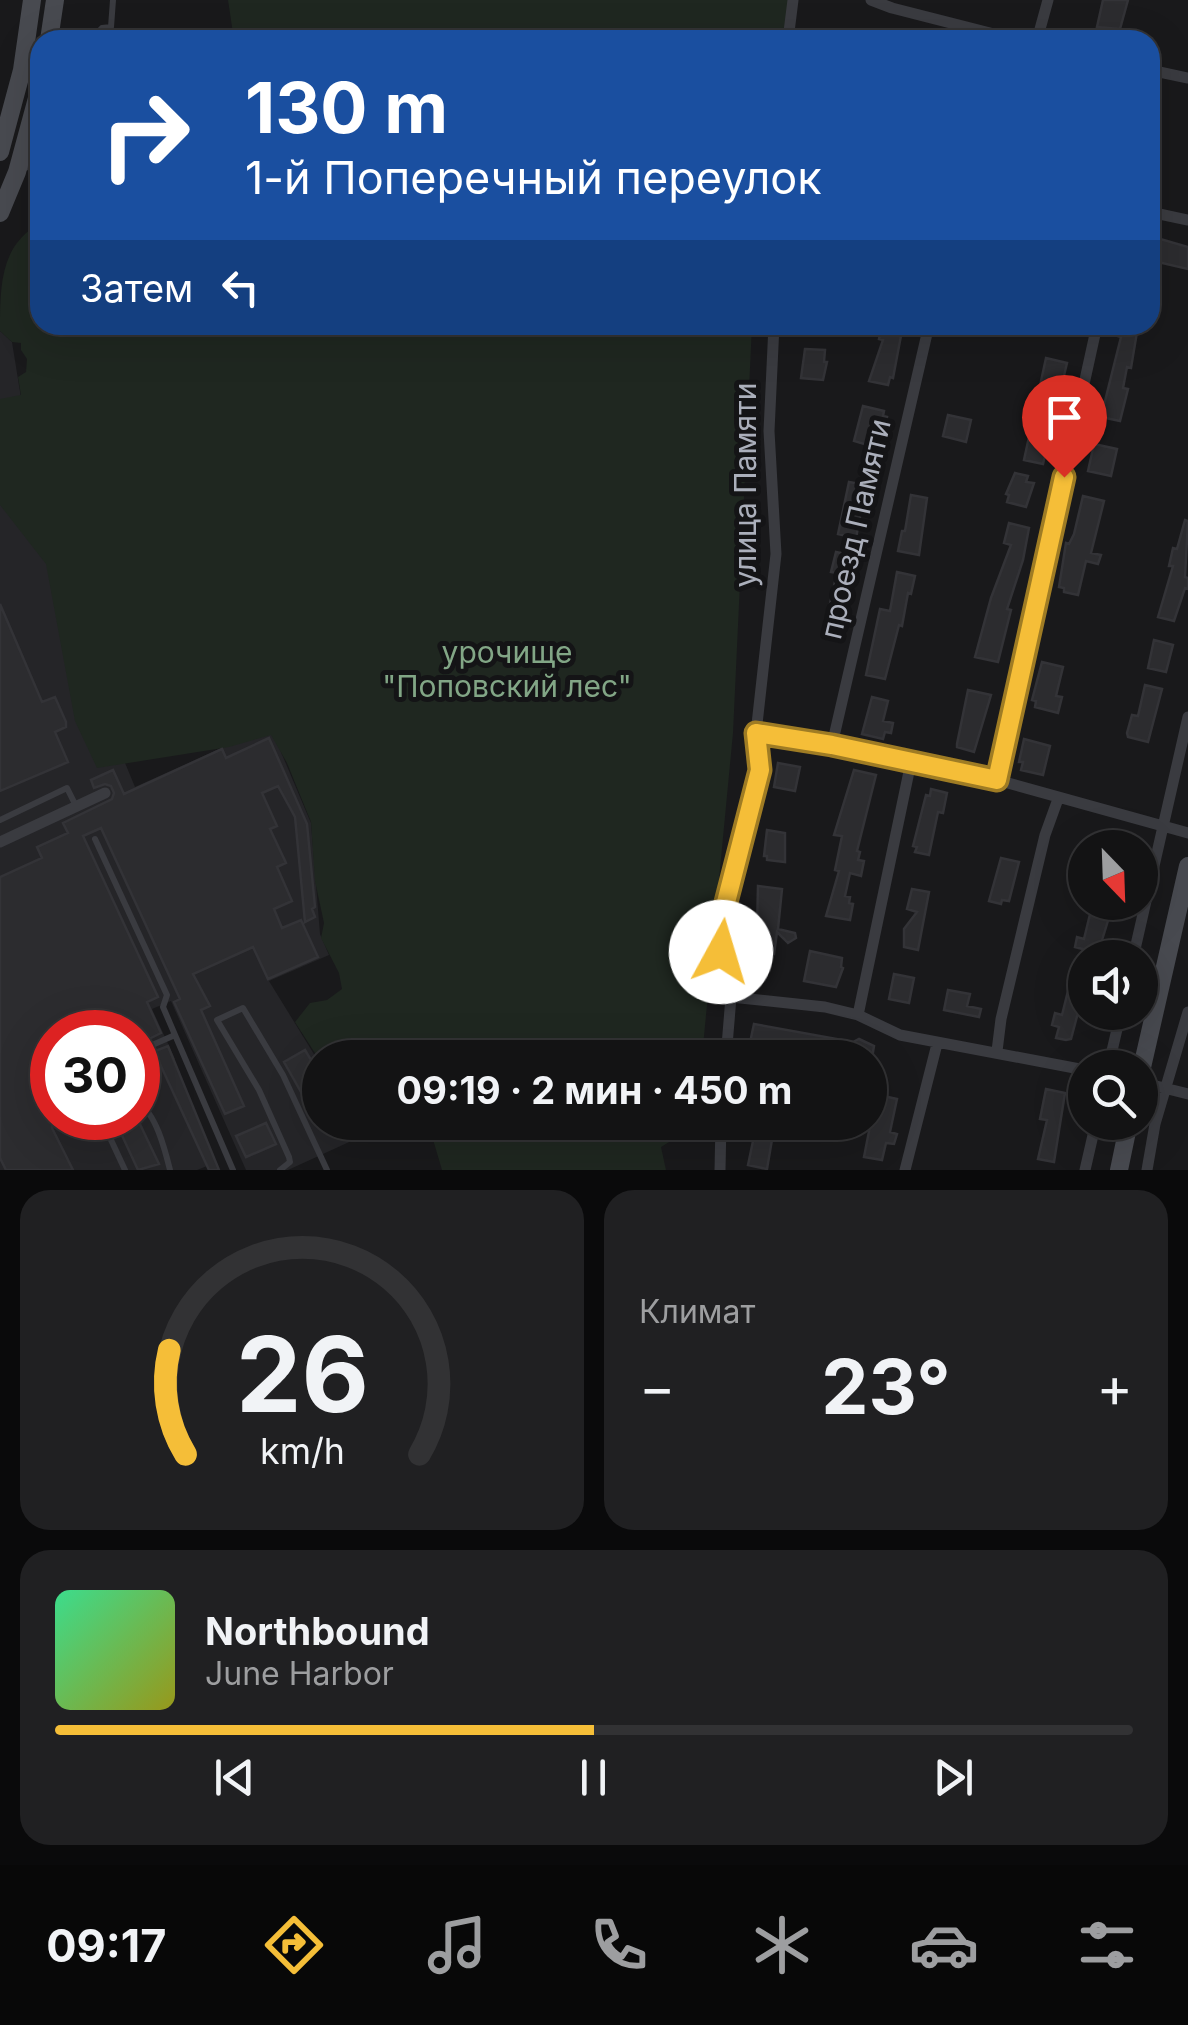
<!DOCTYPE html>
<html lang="ru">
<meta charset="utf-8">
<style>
:root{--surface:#131314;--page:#202022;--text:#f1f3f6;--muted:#9d9ea0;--line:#323234;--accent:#f5be38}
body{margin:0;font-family:Inter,sans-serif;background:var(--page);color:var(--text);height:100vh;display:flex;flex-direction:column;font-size:38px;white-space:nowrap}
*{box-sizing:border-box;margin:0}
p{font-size:32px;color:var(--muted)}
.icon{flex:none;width:55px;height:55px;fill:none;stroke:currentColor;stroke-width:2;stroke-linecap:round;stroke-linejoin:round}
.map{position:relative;height:1170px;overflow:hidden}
.drawer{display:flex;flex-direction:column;gap:20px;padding:20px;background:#0a0a0b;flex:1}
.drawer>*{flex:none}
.banner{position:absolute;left:30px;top:30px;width:1130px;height:305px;border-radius:30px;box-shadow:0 10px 40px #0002,0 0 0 2px var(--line);background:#1a4fa0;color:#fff;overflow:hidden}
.needle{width:65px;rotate:157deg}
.controls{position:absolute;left:1068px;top:830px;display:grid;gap:20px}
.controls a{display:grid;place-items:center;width:90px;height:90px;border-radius:50%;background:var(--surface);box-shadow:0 10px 40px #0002,0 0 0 2px var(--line);font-size:50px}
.speed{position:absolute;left:30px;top:1010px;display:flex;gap:20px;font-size:50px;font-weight:700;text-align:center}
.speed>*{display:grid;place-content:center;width:130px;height:130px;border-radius:50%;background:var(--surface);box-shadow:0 10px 40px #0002,0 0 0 2px var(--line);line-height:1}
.speed .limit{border:15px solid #d22;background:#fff;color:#111}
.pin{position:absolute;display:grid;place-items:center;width:85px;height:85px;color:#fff;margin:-102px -42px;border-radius:50% 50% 50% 0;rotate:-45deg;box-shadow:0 0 10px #0007}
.pin .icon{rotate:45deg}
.me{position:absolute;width:110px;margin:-55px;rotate:6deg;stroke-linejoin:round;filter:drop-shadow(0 0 8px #0008)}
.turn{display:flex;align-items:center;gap:35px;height:210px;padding:0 50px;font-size:45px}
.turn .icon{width:130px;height:130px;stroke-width:2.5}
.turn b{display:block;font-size:70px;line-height:85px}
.then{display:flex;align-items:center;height:95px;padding:0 50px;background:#0003;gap:20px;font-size:38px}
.big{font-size:75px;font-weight:700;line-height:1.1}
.drawer .tile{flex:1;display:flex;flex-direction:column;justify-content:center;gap:15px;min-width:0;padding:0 35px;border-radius:30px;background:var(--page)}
.drawer .dial{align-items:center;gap:0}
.dial svg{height:260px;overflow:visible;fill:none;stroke:var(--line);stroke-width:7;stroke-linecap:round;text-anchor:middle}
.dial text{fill:var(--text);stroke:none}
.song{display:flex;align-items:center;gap:30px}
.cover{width:120px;height:120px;border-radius:15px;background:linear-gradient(135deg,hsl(150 70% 55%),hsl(60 70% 35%))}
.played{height:10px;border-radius:5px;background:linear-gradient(90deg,var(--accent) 50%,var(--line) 50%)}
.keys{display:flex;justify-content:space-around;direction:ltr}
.heat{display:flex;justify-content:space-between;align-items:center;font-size:55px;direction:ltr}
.drawer .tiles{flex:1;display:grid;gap:20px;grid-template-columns:1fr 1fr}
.tile:last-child{grid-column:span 2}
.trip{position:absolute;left:302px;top:1040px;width:585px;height:100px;border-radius:50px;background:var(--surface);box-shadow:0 10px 40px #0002,0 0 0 2px var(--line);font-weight:700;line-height:100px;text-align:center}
.menu{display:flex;height:160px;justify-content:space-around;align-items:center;background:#080808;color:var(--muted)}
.menu .icon{width:70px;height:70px}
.menu .on{color:var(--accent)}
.menu b{font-size:45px;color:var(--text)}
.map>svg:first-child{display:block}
.built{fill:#252528;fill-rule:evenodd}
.green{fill:#1f2720}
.building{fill:#2c2c2f;stroke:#333337;stroke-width:2.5}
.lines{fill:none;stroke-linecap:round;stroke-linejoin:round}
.lane{stroke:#3a3b40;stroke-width:6}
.street{stroke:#3a3b40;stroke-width:11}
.secondary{stroke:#484a50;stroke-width:18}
.route-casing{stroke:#9f7c24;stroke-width:25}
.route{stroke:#f5be38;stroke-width:18}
.labels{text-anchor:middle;stroke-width:10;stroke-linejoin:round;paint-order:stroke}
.street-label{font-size:30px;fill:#abafbb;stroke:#141416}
.park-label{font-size:30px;fill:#82a686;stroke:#141416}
</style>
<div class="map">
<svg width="1188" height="1170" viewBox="0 0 1188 1170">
<rect width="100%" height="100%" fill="#19191b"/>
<path class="built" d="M 0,331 L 12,342 L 51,584 L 135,787 L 270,726 L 311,823 L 320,934 L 329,955 L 269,981 L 320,1064 L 320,1122 L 350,1123 L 358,1138 L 288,1170 L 246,1170 L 171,1001 L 152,1009 L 175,1059 L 160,1066 L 207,1166 L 197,1170 L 0,1170 ZM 52,1032 L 138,1032 L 138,1118 L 52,1118 Z"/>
<path class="green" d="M 228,0 L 793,0 L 791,40 L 234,40 Z
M 40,223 L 40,325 L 752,325 L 733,733 L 702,1057 L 320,1058 L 320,1061 L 295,1022 L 310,1003 L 327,1000 L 342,989 L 339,973 L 321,938 L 324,923 L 315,881 L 311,822 L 287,763 L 271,735 L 229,747 L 97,768 L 75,721 L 46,564 L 0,505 L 0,399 L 21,395 L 18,377 L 26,372 L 27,359 L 21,350 L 21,343 L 12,342 L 0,331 C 0,285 0,246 40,223 Z
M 422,1123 L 692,1123 L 679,1136 L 661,1147 L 666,1170 L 442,1170 L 432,1136 Z"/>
<path class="building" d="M 1103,0 L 1128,0 L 1120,29 L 1097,27 Z
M 1150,236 L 1188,247 L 1188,269 L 1158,262 L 1154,279 L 1150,278 Z
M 882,325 L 903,325 L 893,378 L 890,377 L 888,385 L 869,381 L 883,340 L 879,339 Z
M 1106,325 L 1137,332 L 1131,368 L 1127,367 L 1123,388 L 1128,389 L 1120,421 L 1101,417 L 1121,337 L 1105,332 Z
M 805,349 L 825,350 L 824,362 L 827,362 L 823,380 L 801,378 Z
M 1046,358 L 1067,363 L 1043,464 L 1024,460 Z
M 863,406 L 884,411 L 883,416 L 887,417 L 885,427 L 880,426 L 878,431 L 874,447 L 854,441 Z
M 948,415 L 971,420 L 966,442 L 943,436 Z
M 1094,444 L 1117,449 L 1111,476 L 1088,471 Z
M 1015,473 L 1028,476 L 1026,482 L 1034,483 L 1026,507 L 1007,502 L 1009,495 L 1006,494 Z
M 849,482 L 866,485 L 856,538 L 838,534 Z
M 911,495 L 927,498 L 919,555 L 898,551 L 902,531 L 905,531 Z
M 1083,496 L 1104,501 L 1091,553 L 1101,555 L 1098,564 L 1086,561 L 1078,595 L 1064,592 L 1064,588 L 1059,587 L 1066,543 L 1069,544 L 1074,534 Z
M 1185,520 L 1188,521 L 1185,577 L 1188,578 L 1188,589 L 1185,588 L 1174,621 L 1158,617 L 1173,566 L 1169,566 L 1173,548 L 1177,549 Z
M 1009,523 L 1029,528 L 1023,560 L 1007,609 L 1011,610 L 998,662 L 975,657 L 991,598 L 1011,545 L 1004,543 Z
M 836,552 L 855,556 L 841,630 L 844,631 L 842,640 L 826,637 L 828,627 L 832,628 L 836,610 L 829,608 L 837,573 L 831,572 Z
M 897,572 L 915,576 L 911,594 L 908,593 L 902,626 L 899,625 L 885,679 L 866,675 L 880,609 L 890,611 Z
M 0,604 L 42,702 L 55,697 L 66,722 L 66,727 L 55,732 L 68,762 L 0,791 Z
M 1154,640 L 1173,645 L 1166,672 L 1148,668 Z
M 1042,662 L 1063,667 L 1056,696 L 1062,697 L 1058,713 L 1035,707 L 1036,701 L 1032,700 Z
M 1145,685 L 1162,689 L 1148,742 L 1128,737 L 1127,733 L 1132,715 L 1138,716 Z
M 968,690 L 991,695 L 974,752 L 957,747 L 957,744 Z
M 872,697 L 888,701 L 883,721 L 893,723 L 891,733 L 885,732 L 883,739 L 862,734 Z
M 269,738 L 307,824 L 315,907 L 312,909 L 315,917 L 305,922 L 295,817 L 278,786 L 262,793 L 277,826 L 270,829 L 286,863 L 277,867 L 292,901 L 274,909 L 282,928 L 301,920 L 318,957 L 268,979 L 253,947 L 193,974 L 210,1006 L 201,1010 L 244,1106 L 225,1114 L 174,1002 L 180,999 L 101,828 L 83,836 L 158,997 L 147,1002 L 161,1033 L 145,1041 L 143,1048 L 150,1053 L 168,1046 L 219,1170 L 209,1170 L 160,1064 L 138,1075 L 138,1032 L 52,1032 L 52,1128 L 73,1170 L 6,1170 L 0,1158 L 0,877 L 42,858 L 37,847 L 68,833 L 63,823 L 112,799 L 114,793 L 111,786 L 105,784 L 94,788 L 91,780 L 113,770 L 124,794 L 222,749 L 226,758 Z
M 1024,739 L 1050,746 L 1043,775 L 1021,770 L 1023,762 L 1019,762 Z
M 778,763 L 800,767 L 795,791 L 774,787 Z
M 854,770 L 876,775 L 857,851 L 860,852 L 858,860 L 864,861 L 861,876 L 850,873 L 845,896 L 850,897 L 849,903 L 853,904 L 850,920 L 826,916 L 839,871 L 835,870 L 842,836 L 834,835 Z
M 931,789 L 947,793 L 943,813 L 938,812 L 929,855 L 915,852 L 917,847 L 913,846 L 926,795 L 930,796 Z
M 767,830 L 785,833 L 785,862 L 767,860 L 767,856 L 764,856 Z
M 1001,858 L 1019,862 L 1009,901 L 1002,900 L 1001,904 L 989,901 Z
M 758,886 L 782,889 L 778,929 L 795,933 L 796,938 L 788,943 L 777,932 L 774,954 L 758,952 L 754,980 L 742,979 L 746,939 L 752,939 L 753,927 L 757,928 Z
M 912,889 L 929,892 L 918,950 L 904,947 L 904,929 L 917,912 L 907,909 Z
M 1092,906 L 1111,911 L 1098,953 L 1075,947 L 1077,937 L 1084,939 Z
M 810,951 L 842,958 L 841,967 L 843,968 L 836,987 L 804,981 Z
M 894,974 L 914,978 L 909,1003 L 889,999 Z
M 1071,979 L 1085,983 L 1085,1006 L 1080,1005 L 1071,1039 L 1066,1040 L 1056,1038 L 1059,1027 L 1052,1025 L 1055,1013 L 1062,1015 Z
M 948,990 L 970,994 L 967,1006 L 981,1009 L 979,1017 L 944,1010 Z
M 754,1024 L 853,1042 L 859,1039 L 874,1046 L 872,1058 L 850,1058 L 808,1047 L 806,1055 L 754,1042 L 751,1038 Z
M 305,1050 L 320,1075 L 320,1100 L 309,1106 L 284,1062 Z
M 1046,1089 L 1065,1093 L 1054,1162 L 1038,1159 L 1047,1120 L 1040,1119 Z
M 870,1093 L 897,1099 L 890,1132 L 897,1134 L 894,1144 L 886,1143 L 882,1160 L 864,1157 L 872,1116 Z
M 114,1118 L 137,1118 L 159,1164 L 138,1170 Z
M 757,1122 L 775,1122 L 767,1169 L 748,1165 Z
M 266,1123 L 276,1144 L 246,1157 L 236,1136 Z"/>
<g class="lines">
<path class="lane" d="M 91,40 L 102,28 L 111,27 L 113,0
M 23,169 L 40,161
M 0,820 L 67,788 L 76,806
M 95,839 L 167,995 L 163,1007 L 233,1170
M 150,1046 L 175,1035
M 138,1103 C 156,1113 165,1150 170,1170
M 107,1118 L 105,1127 L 125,1170
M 280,1170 L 290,1162 L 289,1157 L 259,1090 L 217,1020 L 243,1008 L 283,1075 L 327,1170"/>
<path class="street" d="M 871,0 L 892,8 L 1017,40
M 788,40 L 793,0
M 1037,40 L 1048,0
M 1150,70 L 1188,78
M 1150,100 L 1157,72
M 1150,212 L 1188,220
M 756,733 L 832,745 L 997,780 L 1188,833
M 832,745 L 929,325
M 997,780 L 1097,325
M 0,842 L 105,793
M 1133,958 L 1188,717
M 731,997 L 825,1007 L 858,1015 L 900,1035 L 1085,1070
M 858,1015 L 911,762
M 997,1051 L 1001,1019 L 1045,835 L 1058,799
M 726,1058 L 731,997 L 721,952 L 724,910 L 760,770 L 756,733 L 776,554 L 769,431 L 774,325
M 1108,1068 L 1121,1012
M 1140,1082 L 1188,1094
M 720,1170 L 721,1122
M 905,1170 L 937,1044
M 1085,1170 L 1096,1122
M 1147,1170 L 1155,1124 L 1188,1012"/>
<path class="secondary" d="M 49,40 L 55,0
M 0,152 L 22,70 L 32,0
M 0,213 L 17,172 L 40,87
M 1140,1076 L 1188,866
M 1119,1170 L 1129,1122"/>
</g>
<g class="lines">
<g class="route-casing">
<path id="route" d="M 721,952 L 724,910 L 760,770 L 756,733 L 832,745 L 997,780 L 1064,477"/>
</g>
<use href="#route" class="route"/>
</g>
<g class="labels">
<g class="street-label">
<text transform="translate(746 485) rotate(-90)" y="10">улица Памяти</text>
<text transform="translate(856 529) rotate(-77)" y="10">проезд Памяти</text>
</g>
<g class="park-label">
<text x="507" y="663">урочище<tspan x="507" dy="34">"Поповский лес"</tspan></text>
</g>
</g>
</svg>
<div class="controls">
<a><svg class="needle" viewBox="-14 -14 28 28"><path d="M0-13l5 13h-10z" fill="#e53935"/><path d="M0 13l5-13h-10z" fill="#9d9ea0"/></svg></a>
<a><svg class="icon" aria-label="sound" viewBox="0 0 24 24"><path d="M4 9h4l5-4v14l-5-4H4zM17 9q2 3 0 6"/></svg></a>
<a><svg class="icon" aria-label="search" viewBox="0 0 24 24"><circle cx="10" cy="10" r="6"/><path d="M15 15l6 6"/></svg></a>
</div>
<div class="speed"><div class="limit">30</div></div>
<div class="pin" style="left:1064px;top:477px;background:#d93025"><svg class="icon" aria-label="arrive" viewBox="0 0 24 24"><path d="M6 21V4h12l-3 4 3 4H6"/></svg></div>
<svg class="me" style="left:721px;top:952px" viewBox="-20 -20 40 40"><circle r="19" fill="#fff"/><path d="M0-13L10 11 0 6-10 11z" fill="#f5be38"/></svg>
<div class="trip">09:19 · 2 мин · 450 m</div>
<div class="banner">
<div class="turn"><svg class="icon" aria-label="right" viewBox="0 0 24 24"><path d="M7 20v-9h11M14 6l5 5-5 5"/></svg><div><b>130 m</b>1-й Поперечный переулок</div></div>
<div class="then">Затем<svg class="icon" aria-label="left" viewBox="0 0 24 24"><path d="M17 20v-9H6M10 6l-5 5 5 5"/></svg></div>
</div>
</div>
<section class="drawer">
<div class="tiles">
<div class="tile dial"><svg viewBox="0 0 100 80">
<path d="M14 69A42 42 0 1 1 86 69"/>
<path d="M14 69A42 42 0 0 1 9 37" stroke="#f5be38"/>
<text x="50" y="56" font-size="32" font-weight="700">26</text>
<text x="50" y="72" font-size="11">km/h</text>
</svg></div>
<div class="tile"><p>Климат</p>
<div class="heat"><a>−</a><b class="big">23°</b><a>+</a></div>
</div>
<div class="tile">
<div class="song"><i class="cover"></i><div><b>Northbound</b><p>June Harbor</p></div></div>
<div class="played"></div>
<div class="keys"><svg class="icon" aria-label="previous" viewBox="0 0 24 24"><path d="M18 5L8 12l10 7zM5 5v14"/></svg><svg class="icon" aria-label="pause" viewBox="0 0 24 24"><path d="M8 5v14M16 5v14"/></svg><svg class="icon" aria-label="next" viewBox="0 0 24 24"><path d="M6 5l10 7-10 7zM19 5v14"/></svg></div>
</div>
</div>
</section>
<nav class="menu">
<b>09:17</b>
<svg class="icon on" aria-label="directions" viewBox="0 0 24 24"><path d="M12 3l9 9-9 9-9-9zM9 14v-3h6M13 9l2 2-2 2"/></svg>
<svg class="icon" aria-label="music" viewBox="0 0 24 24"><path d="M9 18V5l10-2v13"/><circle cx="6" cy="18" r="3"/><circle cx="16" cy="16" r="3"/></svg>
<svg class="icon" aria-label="phone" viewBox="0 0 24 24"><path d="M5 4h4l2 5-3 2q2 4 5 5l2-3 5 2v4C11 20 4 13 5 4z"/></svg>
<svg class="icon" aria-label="climate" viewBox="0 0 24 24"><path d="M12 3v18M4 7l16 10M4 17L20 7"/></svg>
<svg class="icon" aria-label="car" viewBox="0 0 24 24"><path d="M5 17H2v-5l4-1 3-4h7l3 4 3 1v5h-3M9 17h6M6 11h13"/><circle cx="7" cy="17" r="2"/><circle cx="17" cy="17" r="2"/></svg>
<svg class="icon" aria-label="filters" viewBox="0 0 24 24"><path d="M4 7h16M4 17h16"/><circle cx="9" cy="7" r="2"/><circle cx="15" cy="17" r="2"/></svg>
</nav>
